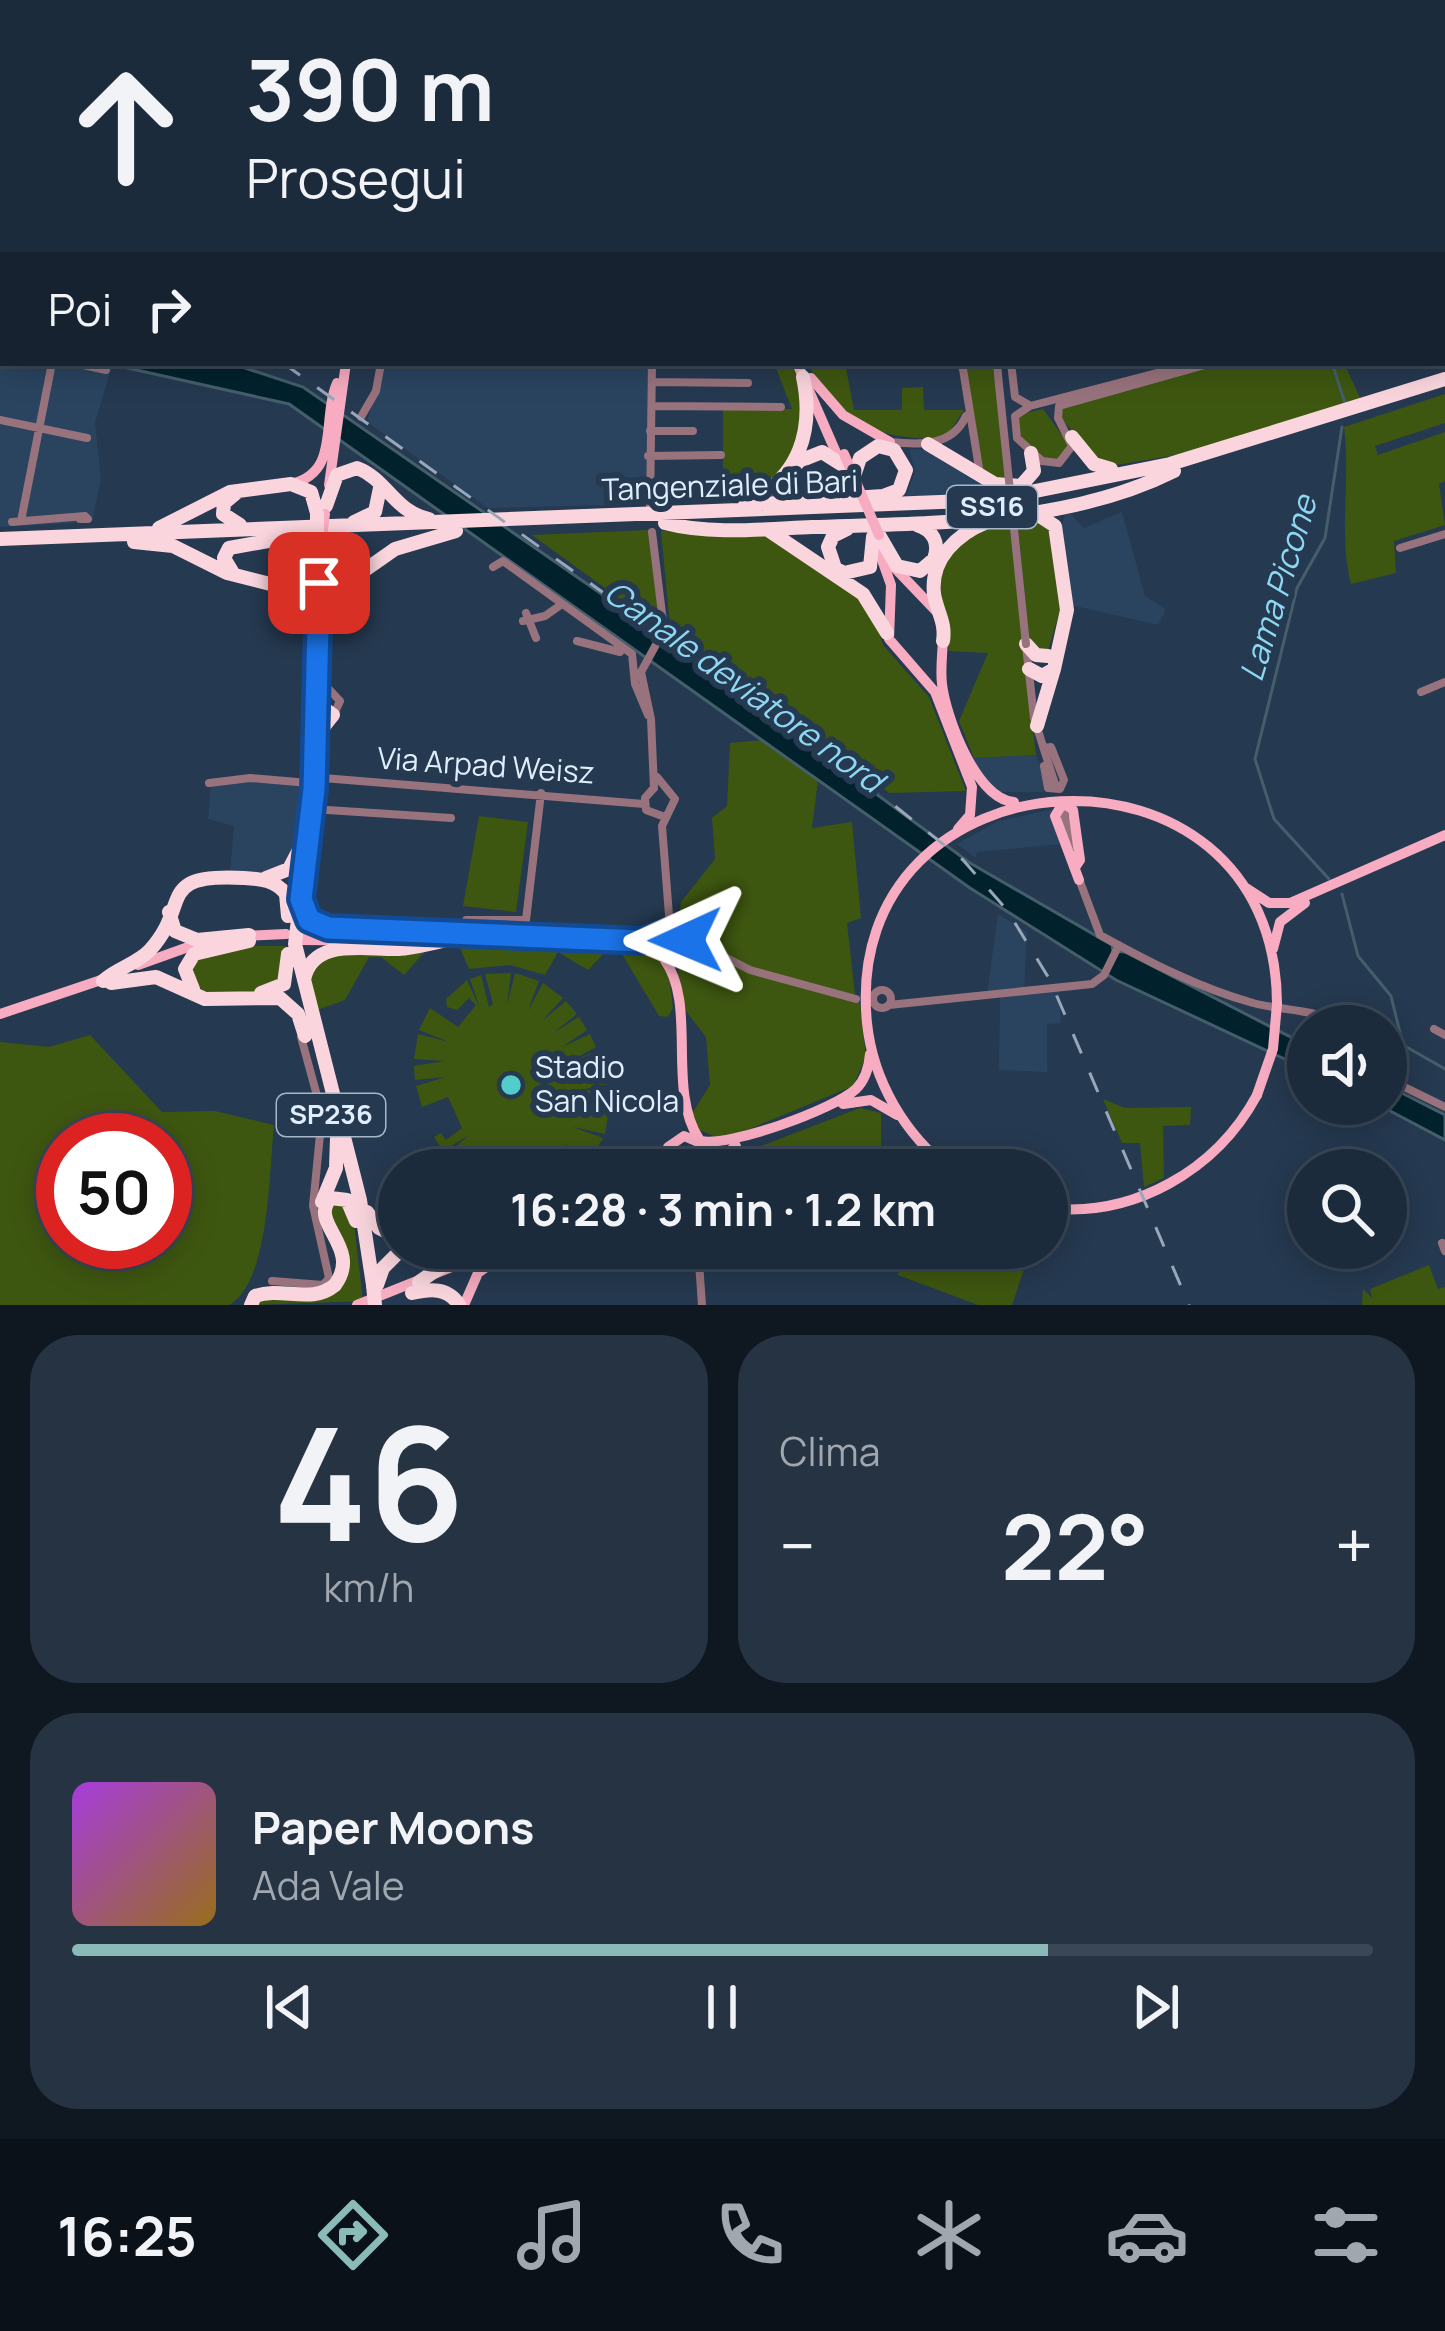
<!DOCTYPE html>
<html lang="it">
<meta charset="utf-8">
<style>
:root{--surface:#1c2b3c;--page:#253343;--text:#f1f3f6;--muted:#a0a7af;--line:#3a4756;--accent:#8bbbb9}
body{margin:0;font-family:Manrope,sans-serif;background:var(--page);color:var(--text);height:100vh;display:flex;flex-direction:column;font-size:45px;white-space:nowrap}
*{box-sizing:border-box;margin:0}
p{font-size:39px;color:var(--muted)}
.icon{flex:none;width:66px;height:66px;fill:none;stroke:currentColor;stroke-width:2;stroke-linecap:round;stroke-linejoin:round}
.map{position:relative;height:1305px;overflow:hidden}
.side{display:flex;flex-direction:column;gap:30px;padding:30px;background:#0f1821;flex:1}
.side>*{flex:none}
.top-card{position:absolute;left:0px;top:0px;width:1446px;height:366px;box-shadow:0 6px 30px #0003,0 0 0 3px var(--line);background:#1c2b3c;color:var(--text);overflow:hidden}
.fabs{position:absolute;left:1287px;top:1005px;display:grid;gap:24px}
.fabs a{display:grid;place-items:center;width:120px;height:120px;border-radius:50%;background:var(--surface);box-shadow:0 6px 30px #0003,0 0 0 3px var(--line);font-size:60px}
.speed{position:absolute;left:36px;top:1113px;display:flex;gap:24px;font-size:60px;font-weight:700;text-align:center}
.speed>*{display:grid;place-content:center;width:156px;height:156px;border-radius:50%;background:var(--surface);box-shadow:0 6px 30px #0003,0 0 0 3px var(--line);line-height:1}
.speed .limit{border:18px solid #d22;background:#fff;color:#111}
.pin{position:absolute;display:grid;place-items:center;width:102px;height:102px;color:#fff;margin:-51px;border-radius:24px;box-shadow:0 6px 18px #0006}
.me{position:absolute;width:132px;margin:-66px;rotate:269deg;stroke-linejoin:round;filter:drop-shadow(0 0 9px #0008)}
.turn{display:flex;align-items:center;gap:42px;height:252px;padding:0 48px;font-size:54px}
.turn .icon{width:156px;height:156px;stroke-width:2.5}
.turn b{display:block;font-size:84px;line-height:102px}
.then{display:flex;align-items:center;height:114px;padding:0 48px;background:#0003;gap:24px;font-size:45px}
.big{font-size:90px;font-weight:700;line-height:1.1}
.side .tile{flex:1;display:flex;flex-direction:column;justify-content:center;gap:18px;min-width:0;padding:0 42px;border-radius:48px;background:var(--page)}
.side .dial{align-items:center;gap:0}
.dial b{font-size:156px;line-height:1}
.song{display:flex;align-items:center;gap:36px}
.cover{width:144px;height:144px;border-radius:18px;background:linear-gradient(135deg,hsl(280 70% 55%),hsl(40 70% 35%))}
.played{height:12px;border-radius:6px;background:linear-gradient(90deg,var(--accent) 75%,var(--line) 75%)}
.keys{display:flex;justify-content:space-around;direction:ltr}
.heat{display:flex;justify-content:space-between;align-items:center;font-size:66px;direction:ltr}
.side .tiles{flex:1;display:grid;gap:30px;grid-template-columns:1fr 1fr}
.tile:last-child{grid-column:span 2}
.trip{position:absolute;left:378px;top:1149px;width:690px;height:120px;border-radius:60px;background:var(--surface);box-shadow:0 6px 30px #0003,0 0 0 3px var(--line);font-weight:700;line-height:120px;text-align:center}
.tab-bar{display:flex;height:192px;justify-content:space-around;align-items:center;background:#0b1118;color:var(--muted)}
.tab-bar .icon{width:84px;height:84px}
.tab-bar .active{color:var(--accent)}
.tab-bar b{font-size:54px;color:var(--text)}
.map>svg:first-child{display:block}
.built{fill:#2a4460}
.green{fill:#3e5710;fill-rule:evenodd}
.water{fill:#01222d;stroke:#445f6b;stroke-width:3}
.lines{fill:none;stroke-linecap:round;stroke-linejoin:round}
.stream{stroke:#445f6b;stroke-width:3}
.minor{stroke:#98737d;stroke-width:8}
.major{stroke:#f7acc1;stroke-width:10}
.highway{stroke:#fad5de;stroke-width:14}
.rail{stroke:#98a8ba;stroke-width:3;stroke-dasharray:21 21;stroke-linecap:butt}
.minor-bridge{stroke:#98737d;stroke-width:8}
.major-bridge{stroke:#f7acc1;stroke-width:10}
.highway-bridge{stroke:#fad5de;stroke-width:14}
.route-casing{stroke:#114b97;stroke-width:30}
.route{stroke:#1a73e8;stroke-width:21}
.poi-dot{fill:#53cdcb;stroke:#253950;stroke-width:4.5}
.labels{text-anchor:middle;stroke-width:12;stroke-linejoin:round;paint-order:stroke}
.shield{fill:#253950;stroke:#a8b7c8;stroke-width:3}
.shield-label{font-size:27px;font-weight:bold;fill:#e0edfc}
.street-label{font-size:30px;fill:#e0edfc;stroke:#253950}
.poi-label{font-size:30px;fill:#e0edfc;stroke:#253950;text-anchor:start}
.water-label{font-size:33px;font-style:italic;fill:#8ed7f2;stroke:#253950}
</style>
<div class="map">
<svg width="1445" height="1305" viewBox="0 0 1445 1305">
<rect width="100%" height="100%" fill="#253950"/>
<path class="built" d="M 0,343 L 3,363 L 112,366 L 95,423 L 101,479 L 92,522 L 0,527 Z
M 385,363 L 649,363 L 646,504 L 488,508 L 367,422 Z
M 909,449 L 931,450 L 995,492 L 905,498 L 915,472 Z
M 1122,512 L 1145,596 L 1166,609 L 1158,625 L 1071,605 L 1061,528 L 1065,515 L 1070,513 L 1084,528 Z
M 1036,755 L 1045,775 L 1044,792 L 993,792 L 973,758 Z
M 249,779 L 306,785 L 295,853 L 289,864 L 271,874 L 230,873 L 234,826 L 208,819 L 211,785 Z
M 1054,809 L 1062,844 L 977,852 L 976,858 L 957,844 L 998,821 Z
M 998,914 L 1027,932 L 1024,992 L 987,994 Z
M 1059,990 L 1061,1023 L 1047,1024 L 1047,1072 L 999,1070 L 1000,998 Z"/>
<path class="green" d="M 774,363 L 792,363 C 796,373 805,388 806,399 C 809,451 770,494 723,503 L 723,408 L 792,409 Z
M 808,363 L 845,363 L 854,410 L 902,410 L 902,388 L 923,387 L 924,410 L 964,410 L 946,437 C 886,444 833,421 808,363 Z
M 964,363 L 994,363 L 1006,484 L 984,473 Z
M 1225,363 L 1344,363 L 1361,400 L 1200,451 L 1104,467 L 1061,418 L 1063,405 Z
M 1445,394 L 1445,423 L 1375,446 L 1378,455 L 1445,432 L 1445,481 L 1439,484 L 1445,525 L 1394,541 L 1396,573 L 1351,584 C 1338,532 1351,480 1344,427 Z
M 1043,409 L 1070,446 L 1059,460 L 1042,458 L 1018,435 L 1017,415 Z
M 1017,517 L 1048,520 L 1064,597 L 1047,654 L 1030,645 Z
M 1009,522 L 1036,755 L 974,758 L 959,721 L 988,653 L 949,651 C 945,606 924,570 966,539 C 981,528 990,524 1009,522 Z
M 648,530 L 660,628 L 532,535 Z
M 719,530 L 776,536 L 872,608 L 883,645 L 929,697 L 966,791 L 889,793 L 670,627 L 661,531 Z
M 763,740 L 818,780 L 812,828 L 852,822 L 861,918 L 847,923 L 855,995 L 745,966 L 678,923 L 681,902 L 715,859 L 712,818 L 727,806 L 730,743 Z
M 479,816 L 528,822 L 516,912 L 463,906 Z
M 458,943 L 603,949 L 605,952 L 588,970 L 558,952 L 545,975 L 510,965 L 469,969 Z
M 249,946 L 286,946 L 287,969 L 280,985 C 255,996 209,1002 189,981 L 196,956 Z
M 428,948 L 404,975 L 381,957 L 369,957 L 345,1000 L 317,1010 L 307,975 L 325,954 Z
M 619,949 L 647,952 L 668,967 L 673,1008 L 668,1017 L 659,1016 Z
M 696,954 L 860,1003 L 866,1057 L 853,1086 L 723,1140 L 697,1129 L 691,1115 L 710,1085 L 706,1037 L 682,1006 L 678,970 Z
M 511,973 L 507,1005 L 515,973 L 539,981 L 528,1011 L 543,983 L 563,998 L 542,1021 L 566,1001 L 577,1014 L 553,1033 L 579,1017 L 587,1030 L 562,1047 L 590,1034 L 596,1047 L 569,1062 L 597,1051 L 602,1065 L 574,1075 L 604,1070 L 607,1084 L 577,1091 L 607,1089 L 609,1104 L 578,1106 L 609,1109 L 605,1134 L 573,1127 L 603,1138 L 591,1160 L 563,1143 L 588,1164 L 583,1170 L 562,1170 L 551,1154 L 557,1170 L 549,1170 L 545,1159 L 545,1170 L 533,1161 L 528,1165 L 532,1170 L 515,1170 L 513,1162 L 511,1170 L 491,1170 L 495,1157 L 487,1170 L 460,1170 L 481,1148 L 456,1167 L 446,1155 L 469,1135 L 443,1151 L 434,1137 L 441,1133 L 446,1140 L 462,1128 L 448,1097 L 422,1107 L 416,1086 L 446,1077 L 415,1080 L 414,1066 L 445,1061 L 414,1059 L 418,1034 L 449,1042 L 419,1030 L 430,1008 L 458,1027 L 476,1005 L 469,998 L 457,1010 L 447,1007 L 446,999 L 467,980 L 480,1008 L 470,979 L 481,975 L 489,1007 L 493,1004 L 485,974 Z
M 90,1035 L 162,1112 L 215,1111 L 274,1125 C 269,1170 270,1283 229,1305 L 0,1305 L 0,1042 L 49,1047 ZM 63,1140 L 165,1140 L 165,1242 L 63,1242 Z
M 1103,1099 L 1125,1108 L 1191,1107 L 1190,1125 L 1163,1126 L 1164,1178 L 1144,1187 L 1140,1143 L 1122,1143 Z
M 860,1108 L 881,1113 L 881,1149 L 924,1160 L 938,1170 L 748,1170 L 748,1151 Z
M 335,1199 L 353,1214 L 363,1301 L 254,1305 L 254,1300 C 305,1289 308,1305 345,1265 L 325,1217 Z
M 904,1248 L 1031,1248 L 1012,1305 L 978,1305 L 898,1275 Z
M 1429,1265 L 1438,1289 L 1445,1287 L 1445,1305 L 1362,1305 L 1363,1289 L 1372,1298 L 1370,1289 Z"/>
<path class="water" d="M 105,363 L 230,363 L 303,387 L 652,629 L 970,863 L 1112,945 L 1113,951 L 1125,952 L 1308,1046 L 1308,1070 L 1116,980 L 970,888 L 289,404 Z
M 1386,1085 L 1445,1115 L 1445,1140 L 1377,1104 L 1386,1104 Z"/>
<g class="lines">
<path class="stream" d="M 1332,363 L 1345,403
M 1329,879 L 1274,819 L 1255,759 L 1297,588 L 1325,538 L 1342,427
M 1342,894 L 1358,956 L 1391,996 L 1403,1045 L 1445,1069"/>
<path class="minor" d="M 569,0 L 569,3
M 879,0 L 880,3
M 885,0 L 887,3
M 951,0 L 951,3
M 1238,0 L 1239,3
M 1288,0 L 1288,3
M 1298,0 L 1299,3
M 1417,0 L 1417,3
M 1425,0 L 1426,3
M 815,2 L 820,3
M 684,3 L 685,0
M 1186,3 L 1191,2
M 1246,3 L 1246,0
M 1443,60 L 1445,67
M 0,84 L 3,85
M 1443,88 L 1445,95
M 0,138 L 3,139
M 1443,146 L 1445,145
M 1443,152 L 1445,152
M 0,176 L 3,177
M 1443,281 L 1445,280
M 0,312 L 3,313
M 0,348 L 3,348
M 74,363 L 106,370
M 962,363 L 980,474
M 997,363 L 999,385
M 1011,363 L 1015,397 L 1029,405
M 1195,363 L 1030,406 L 1015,416 L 1017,438 L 1042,461 L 1059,463 L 1072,446 L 1058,418 L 1059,406 L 1212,363
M 653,382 L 748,383
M 652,406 L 781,407
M 361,417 L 376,391 L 381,363
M 0,420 L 87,438
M 650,431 L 693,431
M 890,442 C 920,445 952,447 966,416
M 648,456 L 721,455
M 650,508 L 652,363
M 21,521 L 52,363
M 12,522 L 85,516 L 88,519 L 80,519
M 652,532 L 664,630 L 641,672 L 651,719 L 654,788
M 1400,548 L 1445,534
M 493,567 L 503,561 L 632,654 L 635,684 L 648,715
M 526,613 L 536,638
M 523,621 L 545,616 L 562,604
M 577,641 L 620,652 L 623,648
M 1026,646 L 1034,718 L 1055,784
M 321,681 L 340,701 L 334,714
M 1421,692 L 1445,682
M 1044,748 L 1051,747 L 1064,780 L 1060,789 L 1048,788 L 1044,766
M 657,777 L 675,799 L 662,826 L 669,915 L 679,932
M 323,778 L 644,804
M 209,783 L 250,778 L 309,783
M 653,789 L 645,798 L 646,810 L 665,817
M 312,809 L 451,818
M 1064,814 L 1071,846
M 1079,879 L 1100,935 C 1149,962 1199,988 1253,1003 C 1282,1011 1317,1008 1342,1026
M 463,932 L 466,920 L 526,920 L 541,793
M 684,936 L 750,970 L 856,999
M873 999a9 9 0 1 1 18 0a9 9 0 1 1-18 0Z
M 889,1005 L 1092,984 L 1104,975 L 1119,945
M 1434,1029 L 1445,1035
M 1386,1078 L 1445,1107
M 321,1133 L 335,1130
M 595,1170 L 597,1168
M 1442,1243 L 1445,1251
M 698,1248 L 702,1305
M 272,1281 L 323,1285 L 329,1278 L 313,1206 L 322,1114 L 301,1037"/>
<path class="major" d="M 643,0 L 645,3
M 454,3 L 455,0
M 797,363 L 841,464
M 811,378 L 843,415 L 890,442
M 291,484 C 341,472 321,421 337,383
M 329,485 L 346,363
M 875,540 L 891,585 L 889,639 L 935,692 L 972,787 L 970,815 L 958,829
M 892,565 L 936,611
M 943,635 C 943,651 940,668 942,684 C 946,718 977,800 1014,802
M 1063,803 L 1055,816 L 1079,880
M 1063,803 L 1073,810 L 1080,860 L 1076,866
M 1246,888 L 1269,903 L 1290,903 L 1445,835
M 298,934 L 385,936
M 241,936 L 286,934
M 298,940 L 413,941
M 450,940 L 641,948 L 673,961 L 684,956 L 687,945 L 672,931 L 648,941 L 457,933
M 1273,949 L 1280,922 L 1305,903
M 664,959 C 698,1005 666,1088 699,1139
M 138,965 L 205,941
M 0,1014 L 110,977
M 843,1104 L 871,1100 L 897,1115
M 701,1141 C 729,1147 833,1110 856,1089 C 866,1079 869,1067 870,1054
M 706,1169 L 736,1146
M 669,1170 L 668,1147 L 684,1136 L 705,1145 L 706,1168
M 951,1170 C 905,1135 873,1081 867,1023 C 839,743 1276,718 1277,1004
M 1047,1208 C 1133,1218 1216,1171 1257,1095
M 492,1259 L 516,1248
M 357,1305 L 499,1248
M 464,1305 L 478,1273 L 500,1257"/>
<path class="highway" d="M 1072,437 L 1094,464 L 1111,469
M 928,444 L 995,484 L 1020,486
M 1021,486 L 1034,471 L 1031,453
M 236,493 L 224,503 L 223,514 L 240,525
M 814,497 L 796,480 L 802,460 L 822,452 L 841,464
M 747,501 C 800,479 814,429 803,377
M 745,505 L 883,496 L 899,490 L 906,470 L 894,450 L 878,446 L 860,458 L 854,476
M 326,506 L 337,475 L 357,468 C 387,479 394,512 429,519
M 354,522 L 375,512 L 380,488
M 665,523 C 710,535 765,529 812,527 C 930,523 1066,525 1174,471
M 159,528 L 230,492 L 291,484 L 311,492 L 317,513
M 847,529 L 833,536 L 828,547 L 835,568 L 844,573 L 870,567 L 873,537
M 768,530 L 863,594 L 887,633
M 879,535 L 897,566 L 920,571 L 934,559 C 940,543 933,530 917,525
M 0,539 L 991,500 L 1170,464 L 1445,379
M 322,540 L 314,789 L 295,944 L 360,1200 L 373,1285
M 134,542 L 173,546 L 227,573 L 294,590 L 306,604 L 308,627
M 323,560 L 327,573 L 343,581 L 354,575 L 362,561 L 353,541 L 325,536
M 233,573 L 224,558 L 229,548 L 291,537
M 282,585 L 304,580 L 313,556
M 321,611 L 335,591 L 395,549 L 456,531
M 943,641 C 946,622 937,612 934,594 C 930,559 957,534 987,522
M 1026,644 L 1036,655 L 1048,656
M 1029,669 L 1042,676 L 1054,669 L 1067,610 L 1055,526 L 1032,511
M 1037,726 L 1054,669
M 317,735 L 333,715 L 319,705 L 317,695
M 266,878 L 289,869 L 300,848
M 301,901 L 305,915 L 322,927 L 461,933
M 169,912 L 175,931 L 197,940 L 249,935
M 304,980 C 312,937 365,950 398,949 C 415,948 431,943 447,940
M 103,981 C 117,968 137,964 150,950 C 192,904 154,873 244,878 C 261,879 275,880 286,894 L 288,916
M 111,983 L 156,977 L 205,999 L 280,998 L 298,1014 L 305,1036
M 193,989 L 185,969 L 194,954 L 249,941
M 261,993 L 284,984 L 288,954
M 322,1202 L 336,1168 L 337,1138
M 367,1212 L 379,1228 L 399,1238
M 419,1282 L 445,1264 L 442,1248
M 377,1285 L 383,1268 L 403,1248
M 412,1293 C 430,1289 448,1287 459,1305
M 251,1305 L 255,1296 C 282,1286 311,1305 335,1285 C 363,1247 307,1223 331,1198 L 347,1200 L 356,1221"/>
<path class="rail" d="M 167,0 L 167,3
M 283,363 L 842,764 L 963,860 L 1007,910 L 1050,980 L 1189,1305"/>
<path class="minor-bridge" d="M 999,385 L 1026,644"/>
<path class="major-bridge" d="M 844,454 L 879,535
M 322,537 L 325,514
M 1257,1095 L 1273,1049 L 1277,1004"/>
<path class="highway-bridge" d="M 317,550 L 317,513
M 373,1285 L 375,1305"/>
</g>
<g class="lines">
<g class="route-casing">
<path id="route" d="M 319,583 L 314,789 L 301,899 L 309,920 L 328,928 L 641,941 L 672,931 L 686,940"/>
</g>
<use href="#route" class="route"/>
</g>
<circle class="poi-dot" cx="511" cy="1085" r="12"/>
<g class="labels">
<g class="shield">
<rect x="947" y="486" width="90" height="42" rx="9"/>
<rect x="277" y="1094" width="108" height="42" rx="9"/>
</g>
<g class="shield-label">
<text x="992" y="516">SS16</text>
<text x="331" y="1124">SP236</text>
</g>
<g class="street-label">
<text transform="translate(730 486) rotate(-2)" y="10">Tangenziale di Bari</text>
<text transform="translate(486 766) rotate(4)" y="10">Via Arpad Weisz</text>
</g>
<g class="poi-label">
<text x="535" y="1078">Stadio<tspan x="535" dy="34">San Nicola</tspan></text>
</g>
<g class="water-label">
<text transform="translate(1278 588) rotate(-73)" y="12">Lama Picone</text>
<text transform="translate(744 686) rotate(36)" y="12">Canale deviatore nord</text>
</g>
</g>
</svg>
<div class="fabs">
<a><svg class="icon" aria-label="sound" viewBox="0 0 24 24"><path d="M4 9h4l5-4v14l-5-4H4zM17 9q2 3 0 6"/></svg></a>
<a><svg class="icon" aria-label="search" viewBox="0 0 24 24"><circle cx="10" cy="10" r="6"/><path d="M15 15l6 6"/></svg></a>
</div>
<div class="speed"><div class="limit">50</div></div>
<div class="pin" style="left:319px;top:583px;background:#d93025"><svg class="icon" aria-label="arrive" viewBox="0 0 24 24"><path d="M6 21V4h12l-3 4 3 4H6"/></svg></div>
<svg class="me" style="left:686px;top:940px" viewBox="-20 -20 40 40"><path d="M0-17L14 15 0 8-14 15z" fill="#1a73e8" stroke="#fff" stroke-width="4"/></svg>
<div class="trip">16:28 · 3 min · 1.2 km</div>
<div class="top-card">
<div class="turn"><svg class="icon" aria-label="ahead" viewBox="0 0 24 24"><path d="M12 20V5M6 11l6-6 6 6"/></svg><div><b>390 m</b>Prosegui</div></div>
<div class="then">Poi<svg class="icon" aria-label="right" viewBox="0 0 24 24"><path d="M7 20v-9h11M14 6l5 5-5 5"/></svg></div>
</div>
</div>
<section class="side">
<div class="tiles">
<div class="tile dial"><b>46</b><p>km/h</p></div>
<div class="tile"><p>Clima</p>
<div class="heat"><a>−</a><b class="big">22°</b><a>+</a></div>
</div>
<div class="tile">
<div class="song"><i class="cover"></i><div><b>Paper Moons</b><p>Ada Vale</p></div></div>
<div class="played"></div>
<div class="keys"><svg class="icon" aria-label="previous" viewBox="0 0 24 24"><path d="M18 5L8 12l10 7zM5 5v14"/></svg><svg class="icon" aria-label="pause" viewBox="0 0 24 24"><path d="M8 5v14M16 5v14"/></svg><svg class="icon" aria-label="next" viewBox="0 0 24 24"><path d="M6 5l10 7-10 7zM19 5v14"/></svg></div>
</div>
</div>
</section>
<nav class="tab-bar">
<b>16:25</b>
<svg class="icon active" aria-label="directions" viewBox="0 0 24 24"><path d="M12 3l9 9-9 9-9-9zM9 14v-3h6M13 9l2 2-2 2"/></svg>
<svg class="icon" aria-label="music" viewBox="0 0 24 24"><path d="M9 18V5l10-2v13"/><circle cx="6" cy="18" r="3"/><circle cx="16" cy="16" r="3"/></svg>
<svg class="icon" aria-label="phone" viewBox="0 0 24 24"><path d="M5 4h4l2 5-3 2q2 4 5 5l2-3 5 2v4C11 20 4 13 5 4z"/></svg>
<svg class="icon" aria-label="climate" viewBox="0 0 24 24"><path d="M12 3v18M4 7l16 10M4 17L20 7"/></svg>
<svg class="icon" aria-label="car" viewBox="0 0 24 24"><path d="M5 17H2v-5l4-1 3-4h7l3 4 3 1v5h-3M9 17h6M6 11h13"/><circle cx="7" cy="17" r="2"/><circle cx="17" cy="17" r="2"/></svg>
<svg class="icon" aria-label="filters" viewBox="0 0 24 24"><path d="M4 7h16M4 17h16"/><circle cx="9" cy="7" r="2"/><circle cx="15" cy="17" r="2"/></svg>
</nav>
